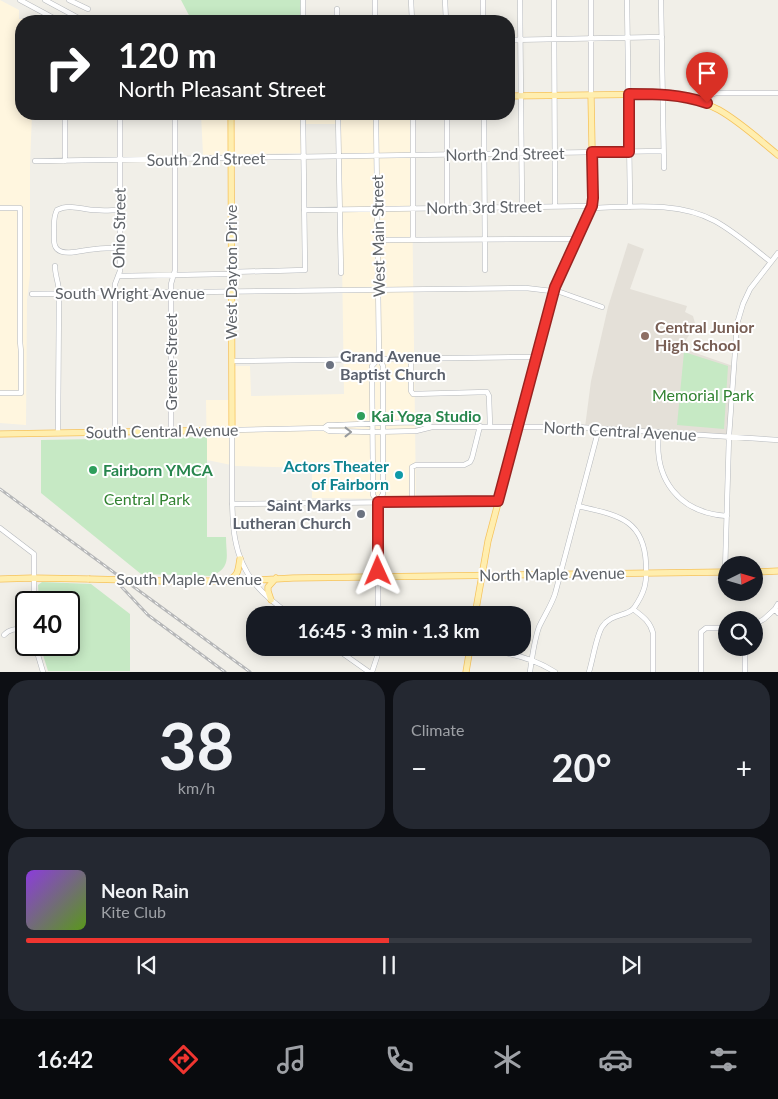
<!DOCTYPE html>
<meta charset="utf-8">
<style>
:root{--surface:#171b24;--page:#242831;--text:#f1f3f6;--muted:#9ea1a6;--line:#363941;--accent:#ef3530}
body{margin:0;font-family:Lato,sans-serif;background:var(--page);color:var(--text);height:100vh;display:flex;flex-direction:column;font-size:19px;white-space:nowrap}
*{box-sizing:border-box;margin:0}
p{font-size:16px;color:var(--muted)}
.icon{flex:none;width:28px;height:28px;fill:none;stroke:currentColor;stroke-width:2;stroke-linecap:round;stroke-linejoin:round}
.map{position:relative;height:672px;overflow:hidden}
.drawer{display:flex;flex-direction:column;gap:8px;padding:8px;background:#0d0f14;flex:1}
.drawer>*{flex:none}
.banner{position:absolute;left:15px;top:15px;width:500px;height:105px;border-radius:20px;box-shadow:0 2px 12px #0003;background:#202124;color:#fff;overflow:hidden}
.needle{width:32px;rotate:85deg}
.buttons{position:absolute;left:718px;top:556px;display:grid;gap:10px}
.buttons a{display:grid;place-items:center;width:45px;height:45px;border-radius:50%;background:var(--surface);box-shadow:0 2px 12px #0003;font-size:25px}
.speed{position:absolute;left:15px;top:591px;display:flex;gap:10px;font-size:25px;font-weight:700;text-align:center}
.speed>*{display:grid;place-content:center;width:65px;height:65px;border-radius:50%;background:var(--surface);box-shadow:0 2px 12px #0003;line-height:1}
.speed .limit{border:2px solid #111;border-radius:8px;background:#fff;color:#111}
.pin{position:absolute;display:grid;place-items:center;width:42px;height:42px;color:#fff;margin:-51px -21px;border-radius:50% 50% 50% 0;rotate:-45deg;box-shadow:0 0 5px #0007}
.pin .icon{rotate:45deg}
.me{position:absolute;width:55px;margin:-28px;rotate:359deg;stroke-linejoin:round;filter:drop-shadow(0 0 4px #0008)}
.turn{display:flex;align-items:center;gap:18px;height:105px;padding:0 20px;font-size:22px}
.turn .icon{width:65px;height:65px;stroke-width:2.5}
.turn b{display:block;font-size:35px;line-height:42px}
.big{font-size:38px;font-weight:700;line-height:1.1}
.drawer .tile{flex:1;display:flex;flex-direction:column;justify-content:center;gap:8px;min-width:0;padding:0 18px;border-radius:20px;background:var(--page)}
.drawer .dial{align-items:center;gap:0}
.dial b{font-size:65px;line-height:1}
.song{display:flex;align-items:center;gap:15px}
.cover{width:60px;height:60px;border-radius:8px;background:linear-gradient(135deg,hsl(270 70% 55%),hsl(90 70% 35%))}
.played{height:5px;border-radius:2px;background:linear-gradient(90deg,var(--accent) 50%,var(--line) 50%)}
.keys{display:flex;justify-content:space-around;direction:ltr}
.heat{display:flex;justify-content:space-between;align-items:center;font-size:28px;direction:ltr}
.drawer .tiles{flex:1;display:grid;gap:8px;grid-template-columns:1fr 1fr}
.tile:last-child{grid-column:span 2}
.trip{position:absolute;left:246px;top:606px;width:285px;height:50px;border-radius:20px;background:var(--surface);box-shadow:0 2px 12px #0003;font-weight:700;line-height:50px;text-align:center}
.menu{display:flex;height:80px;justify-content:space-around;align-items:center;background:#090b0e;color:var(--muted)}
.menu .icon{width:35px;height:35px}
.menu .selected{color:var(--accent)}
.menu b{font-size:22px;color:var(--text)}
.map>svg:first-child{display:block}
.commercial{fill:#fff6df}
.education{fill:#e4e0d8}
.green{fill:#c6e9c4}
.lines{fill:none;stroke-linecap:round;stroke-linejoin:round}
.minor-casing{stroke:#b5b8bc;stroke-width:5.5}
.major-casing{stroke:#f6c35c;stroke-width:7}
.minor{stroke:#fff;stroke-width:4.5}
.major{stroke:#ffeeaf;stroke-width:5.5}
.rail-casing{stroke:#b6b7b8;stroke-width:3}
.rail{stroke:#fff;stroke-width:1;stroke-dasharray:4;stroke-linecap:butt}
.major-bridge-casing{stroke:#f6c35c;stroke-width:7;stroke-linecap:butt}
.major-bridge{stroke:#ffeeaf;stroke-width:5.5}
.oneway{stroke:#979a9d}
.route-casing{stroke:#9b221f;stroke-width:12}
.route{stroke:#ef3530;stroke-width:9}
.education-dot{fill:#8d6e63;stroke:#fff;stroke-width:2}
.worship-dot{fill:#6b7280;stroke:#fff;stroke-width:2}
.leisure-dot{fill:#2e9e5b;stroke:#fff;stroke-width:2}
.culture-dot{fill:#0f9aa8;stroke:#fff;stroke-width:2}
.labels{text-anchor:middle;stroke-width:4;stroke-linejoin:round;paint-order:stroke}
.street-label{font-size:16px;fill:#5f6368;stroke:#fff}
.education-label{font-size:16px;font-weight:bold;fill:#785e54;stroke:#fff;text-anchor:start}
.worship-label{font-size:16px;font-weight:bold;fill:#5b616d;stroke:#fff;text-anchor:start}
.park-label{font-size:16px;fill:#328332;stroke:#fff}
.leisure-label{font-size:16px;font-weight:bold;fill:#27864d;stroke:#fff;text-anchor:start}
.culture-label{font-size:16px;font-weight:bold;fill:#0d838f;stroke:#fff;text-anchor:end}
</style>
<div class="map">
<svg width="778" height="672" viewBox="0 0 778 672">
<rect width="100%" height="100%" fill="#f1efe8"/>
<path class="commercial" d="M 0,0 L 19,10 L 19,19 L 27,19 L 27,21 L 21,21 L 21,114 L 32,114 L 30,164 L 30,275 L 27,300 L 26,425 L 0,423 Z
M 201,114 L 411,114 L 416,499 L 312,498 L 312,468 L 236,466 L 207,460 L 206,400 L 229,400 L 230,366 L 250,366 L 251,396 L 344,394 L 340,124 L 300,124 L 301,153 L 203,155 Z"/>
<path class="education" d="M 628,243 L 644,249 L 630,289 L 687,306 L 685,312 L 693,316 L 695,323 L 691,332 L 686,340 L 684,349 L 733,366 L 729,437 L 585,427 L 591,381 L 608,307 Z"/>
<path class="green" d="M 181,0 L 302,0 L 302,21 L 192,21 Z
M 684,352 L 728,366 L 724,429 L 677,425 Z
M 207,437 L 207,537 L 226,537 C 226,556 232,567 212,576 L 141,574 L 41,493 L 41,440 Z
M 42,582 L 91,584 L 130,614 L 130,671 L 48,671 L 40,645 L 69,645 L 69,602 L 39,602 L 38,585 Z"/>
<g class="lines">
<g class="minor-casing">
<path id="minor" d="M 20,0 L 59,21
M 45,0 L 84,21
M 69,0 L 88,9
M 303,0 L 303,21
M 375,0 L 375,21
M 411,0 L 412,21
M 445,0 L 446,21
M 483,0 L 483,21
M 520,0 L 522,207
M 554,0 L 555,206
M 591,0 L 591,95
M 627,0 L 630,200 L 630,207
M 661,1 L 664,168
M 337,9 L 337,21
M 509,40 L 662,37
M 704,102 L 711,95 L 716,93 L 778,93
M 65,114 L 65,161
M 338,114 L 341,273
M 376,114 L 379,358 L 383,366 L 383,494 L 378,502
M 447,114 L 447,208
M 484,114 L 485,270
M 35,161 L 663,151
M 0,208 L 20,208 L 20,341 L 21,352 L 21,393 L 0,393
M 591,208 C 631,207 678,201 715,221 C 735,232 753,248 771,262
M 120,210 C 112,210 104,211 96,210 C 83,210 69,203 57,210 C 53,217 54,226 54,234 C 54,239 53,245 57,249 C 65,257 86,249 96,249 C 104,248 112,248 120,248
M 304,210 L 592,206
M 377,240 L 576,239
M 413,240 L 413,114
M 55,266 C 55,276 59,283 59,293 L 58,433
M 118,276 L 227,274 L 231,272 L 305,270 L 303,114
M 32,294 L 526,288 L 560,292 L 602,307
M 411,359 L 411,391 L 413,394 L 487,392 L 489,396 L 490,426
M 232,361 L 536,357
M 324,428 L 328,425 C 345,425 363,424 380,423 C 397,423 417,420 432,427
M 171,431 L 171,284 L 175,270 L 175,114
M 115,432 L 115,284 L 120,271 L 120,114
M 659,432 C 653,479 679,513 727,516
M 412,502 L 412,467 L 416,465 L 464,465 L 470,462 L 472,458 L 480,426
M 232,504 L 498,501
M 578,506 C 616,515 644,518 646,564 C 647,583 645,592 634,608 C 627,617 611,613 602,627 C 596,637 593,659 589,672
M 0,528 L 34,554 L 34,602
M 725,572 L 729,436 L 737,324 L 743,304 L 750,289 L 778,253
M 778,604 L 775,609 L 778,613
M 633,609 C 642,616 650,621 653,633 L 653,672
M 291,615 C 278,606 266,597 256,585 C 232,557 232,522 232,487 C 232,468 232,449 232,430 L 324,428 L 329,431 L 373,432 L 416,431 L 432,427 L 576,427 L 778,440
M 317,615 L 338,615
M 378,615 L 378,502 L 373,495 L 372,366 L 379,358
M 754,625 L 764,619 L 775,609
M 4,635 C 10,628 18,629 26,629
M 35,645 L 43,672
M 335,648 L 369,672
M 745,648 L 745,672
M 378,651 C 400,650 422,651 443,650 C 483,649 520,650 555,672
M 372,672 L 377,657 L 378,648
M 530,672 C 532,657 534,641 539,627 C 544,616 551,606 555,594 L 599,428
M 701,672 L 701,632 L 706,628 L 726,628"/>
</g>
<g class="major-casing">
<path id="major" d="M 509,96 L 663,94 C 715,97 740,124 778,155
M 0,434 L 232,430 L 231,114
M 754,572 L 778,571
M 0,579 L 33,578 L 89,579
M 164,581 L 242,581 L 293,578 L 726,572
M 227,581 C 239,576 238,570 240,559
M 271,600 L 268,591 L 268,587 L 276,578
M 475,615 L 488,541 L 555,287 L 592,206 L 593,198 L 591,95
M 466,672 L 470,648"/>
</g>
<use href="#minor" class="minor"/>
<use href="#major" class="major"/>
<g class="rail-casing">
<path id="rail" d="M 0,489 L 250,672
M 117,582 L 148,615 L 225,672"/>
</g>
<use href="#rail" class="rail"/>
<g class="major-bridge-casing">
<path id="major-bridge" d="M 89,579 L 164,581"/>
</g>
<use href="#major-bridge" class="major-bridge"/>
</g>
<defs><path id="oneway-chevron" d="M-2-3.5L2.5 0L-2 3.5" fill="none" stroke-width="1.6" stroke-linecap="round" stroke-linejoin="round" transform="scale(1.25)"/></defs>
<use class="oneway" href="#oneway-chevron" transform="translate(348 432)"/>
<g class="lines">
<g class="route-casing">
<path id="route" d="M 378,571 L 378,502 L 498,501 L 555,287 L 592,206 L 593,198 L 592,152 L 629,152 L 629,94 C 658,94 679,94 707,103"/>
</g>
<use href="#route" class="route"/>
</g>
<circle class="education-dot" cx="645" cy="336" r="5"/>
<g class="worship-dot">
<circle cx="330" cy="365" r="5"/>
<circle cx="361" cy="514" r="5"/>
</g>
<g class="leisure-dot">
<circle cx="361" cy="416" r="5"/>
<circle cx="93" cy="470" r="5"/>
</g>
<circle class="culture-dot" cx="399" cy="475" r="5"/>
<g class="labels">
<g class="street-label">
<text transform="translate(505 154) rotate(-1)" y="6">North 2nd Street</text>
<text transform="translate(206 159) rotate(-1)" y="6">South 2nd Street</text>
<text transform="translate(484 207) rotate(-1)" y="6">North 3rd Street</text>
<text transform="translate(119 228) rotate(-89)" y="6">Ohio Street</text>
<text transform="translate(378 236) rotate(-91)" y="6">West Main Street</text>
<text transform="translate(231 272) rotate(-90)" y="6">West Dayton Drive</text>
<text x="130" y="299">South Wright Avenue</text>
<text transform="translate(171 362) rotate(-90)" y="6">Greene Street</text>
<text transform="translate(162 431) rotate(-1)" y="6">South Central Avenue</text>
<text transform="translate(620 431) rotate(3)" y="6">North Central Avenue</text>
<text transform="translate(552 574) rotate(-1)" y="6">North Maple Avenue</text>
<text x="189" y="585">South Maple Avenue</text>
</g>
<g class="education-label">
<text x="655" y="333">Central Junior<tspan x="655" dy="18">High School</tspan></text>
</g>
<g class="worship-label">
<text x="340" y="362">Grand Avenue<tspan x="340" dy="18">Baptist Church</tspan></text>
<text x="351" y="511" text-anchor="end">Saint Marks<tspan x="351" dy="18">Lutheran Church</tspan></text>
</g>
<g class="park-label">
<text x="703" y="401">Memorial Park</text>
<text x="147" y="505">Central Park</text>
</g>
<g class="leisure-label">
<text x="371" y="422">Kai Yoga Studio</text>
<text x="103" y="476">Fairborn YMCA</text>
</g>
<g class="culture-label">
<text x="389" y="472">Actors Theater<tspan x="389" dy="18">of Fairborn</tspan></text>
</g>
</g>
</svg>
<div class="buttons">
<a><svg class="needle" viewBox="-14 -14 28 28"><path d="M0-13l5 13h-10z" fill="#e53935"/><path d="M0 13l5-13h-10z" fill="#9ea1a6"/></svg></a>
<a><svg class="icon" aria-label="search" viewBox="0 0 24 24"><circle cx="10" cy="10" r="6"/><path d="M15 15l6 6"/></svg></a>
</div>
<div class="speed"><div class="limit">40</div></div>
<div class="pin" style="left:707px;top:103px;background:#d93025"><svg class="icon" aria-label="arrive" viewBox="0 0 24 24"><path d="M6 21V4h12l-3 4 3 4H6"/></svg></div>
<svg class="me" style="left:378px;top:571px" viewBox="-20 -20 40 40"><path d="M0-17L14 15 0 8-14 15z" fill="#ef3530" stroke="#fff" stroke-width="4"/></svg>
<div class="trip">16:45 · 3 min · 1.3 km</div>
<div class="banner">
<div class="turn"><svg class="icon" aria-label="right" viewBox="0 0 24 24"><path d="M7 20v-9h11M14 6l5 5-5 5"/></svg><div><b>120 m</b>North Pleasant Street</div></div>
</div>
</div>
<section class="drawer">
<div class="tiles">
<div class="tile dial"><b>38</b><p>km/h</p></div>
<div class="tile"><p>Climate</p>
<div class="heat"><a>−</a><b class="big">20°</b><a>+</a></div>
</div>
<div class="tile">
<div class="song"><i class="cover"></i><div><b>Neon Rain</b><p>Kite Club</p></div></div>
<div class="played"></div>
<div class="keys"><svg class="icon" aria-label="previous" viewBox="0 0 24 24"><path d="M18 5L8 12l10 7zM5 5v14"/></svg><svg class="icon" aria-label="pause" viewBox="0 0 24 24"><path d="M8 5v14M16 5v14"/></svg><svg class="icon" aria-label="next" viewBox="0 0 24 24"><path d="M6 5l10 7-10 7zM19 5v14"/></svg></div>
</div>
</div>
</section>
<nav class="menu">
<b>16:42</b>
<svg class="icon selected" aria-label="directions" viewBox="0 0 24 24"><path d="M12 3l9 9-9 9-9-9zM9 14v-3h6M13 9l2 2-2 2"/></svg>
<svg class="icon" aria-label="music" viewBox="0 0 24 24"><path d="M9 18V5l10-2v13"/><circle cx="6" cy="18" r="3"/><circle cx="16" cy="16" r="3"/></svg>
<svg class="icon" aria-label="phone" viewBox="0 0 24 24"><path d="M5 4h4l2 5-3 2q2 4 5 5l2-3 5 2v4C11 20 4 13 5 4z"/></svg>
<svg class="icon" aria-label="climate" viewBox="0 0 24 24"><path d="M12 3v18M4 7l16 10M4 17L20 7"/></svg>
<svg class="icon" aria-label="car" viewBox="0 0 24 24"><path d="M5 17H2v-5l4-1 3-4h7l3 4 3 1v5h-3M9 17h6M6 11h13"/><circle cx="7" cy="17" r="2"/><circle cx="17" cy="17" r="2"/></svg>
<svg class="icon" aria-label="filters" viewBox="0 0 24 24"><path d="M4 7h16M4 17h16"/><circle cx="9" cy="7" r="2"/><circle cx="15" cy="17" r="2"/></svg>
</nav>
